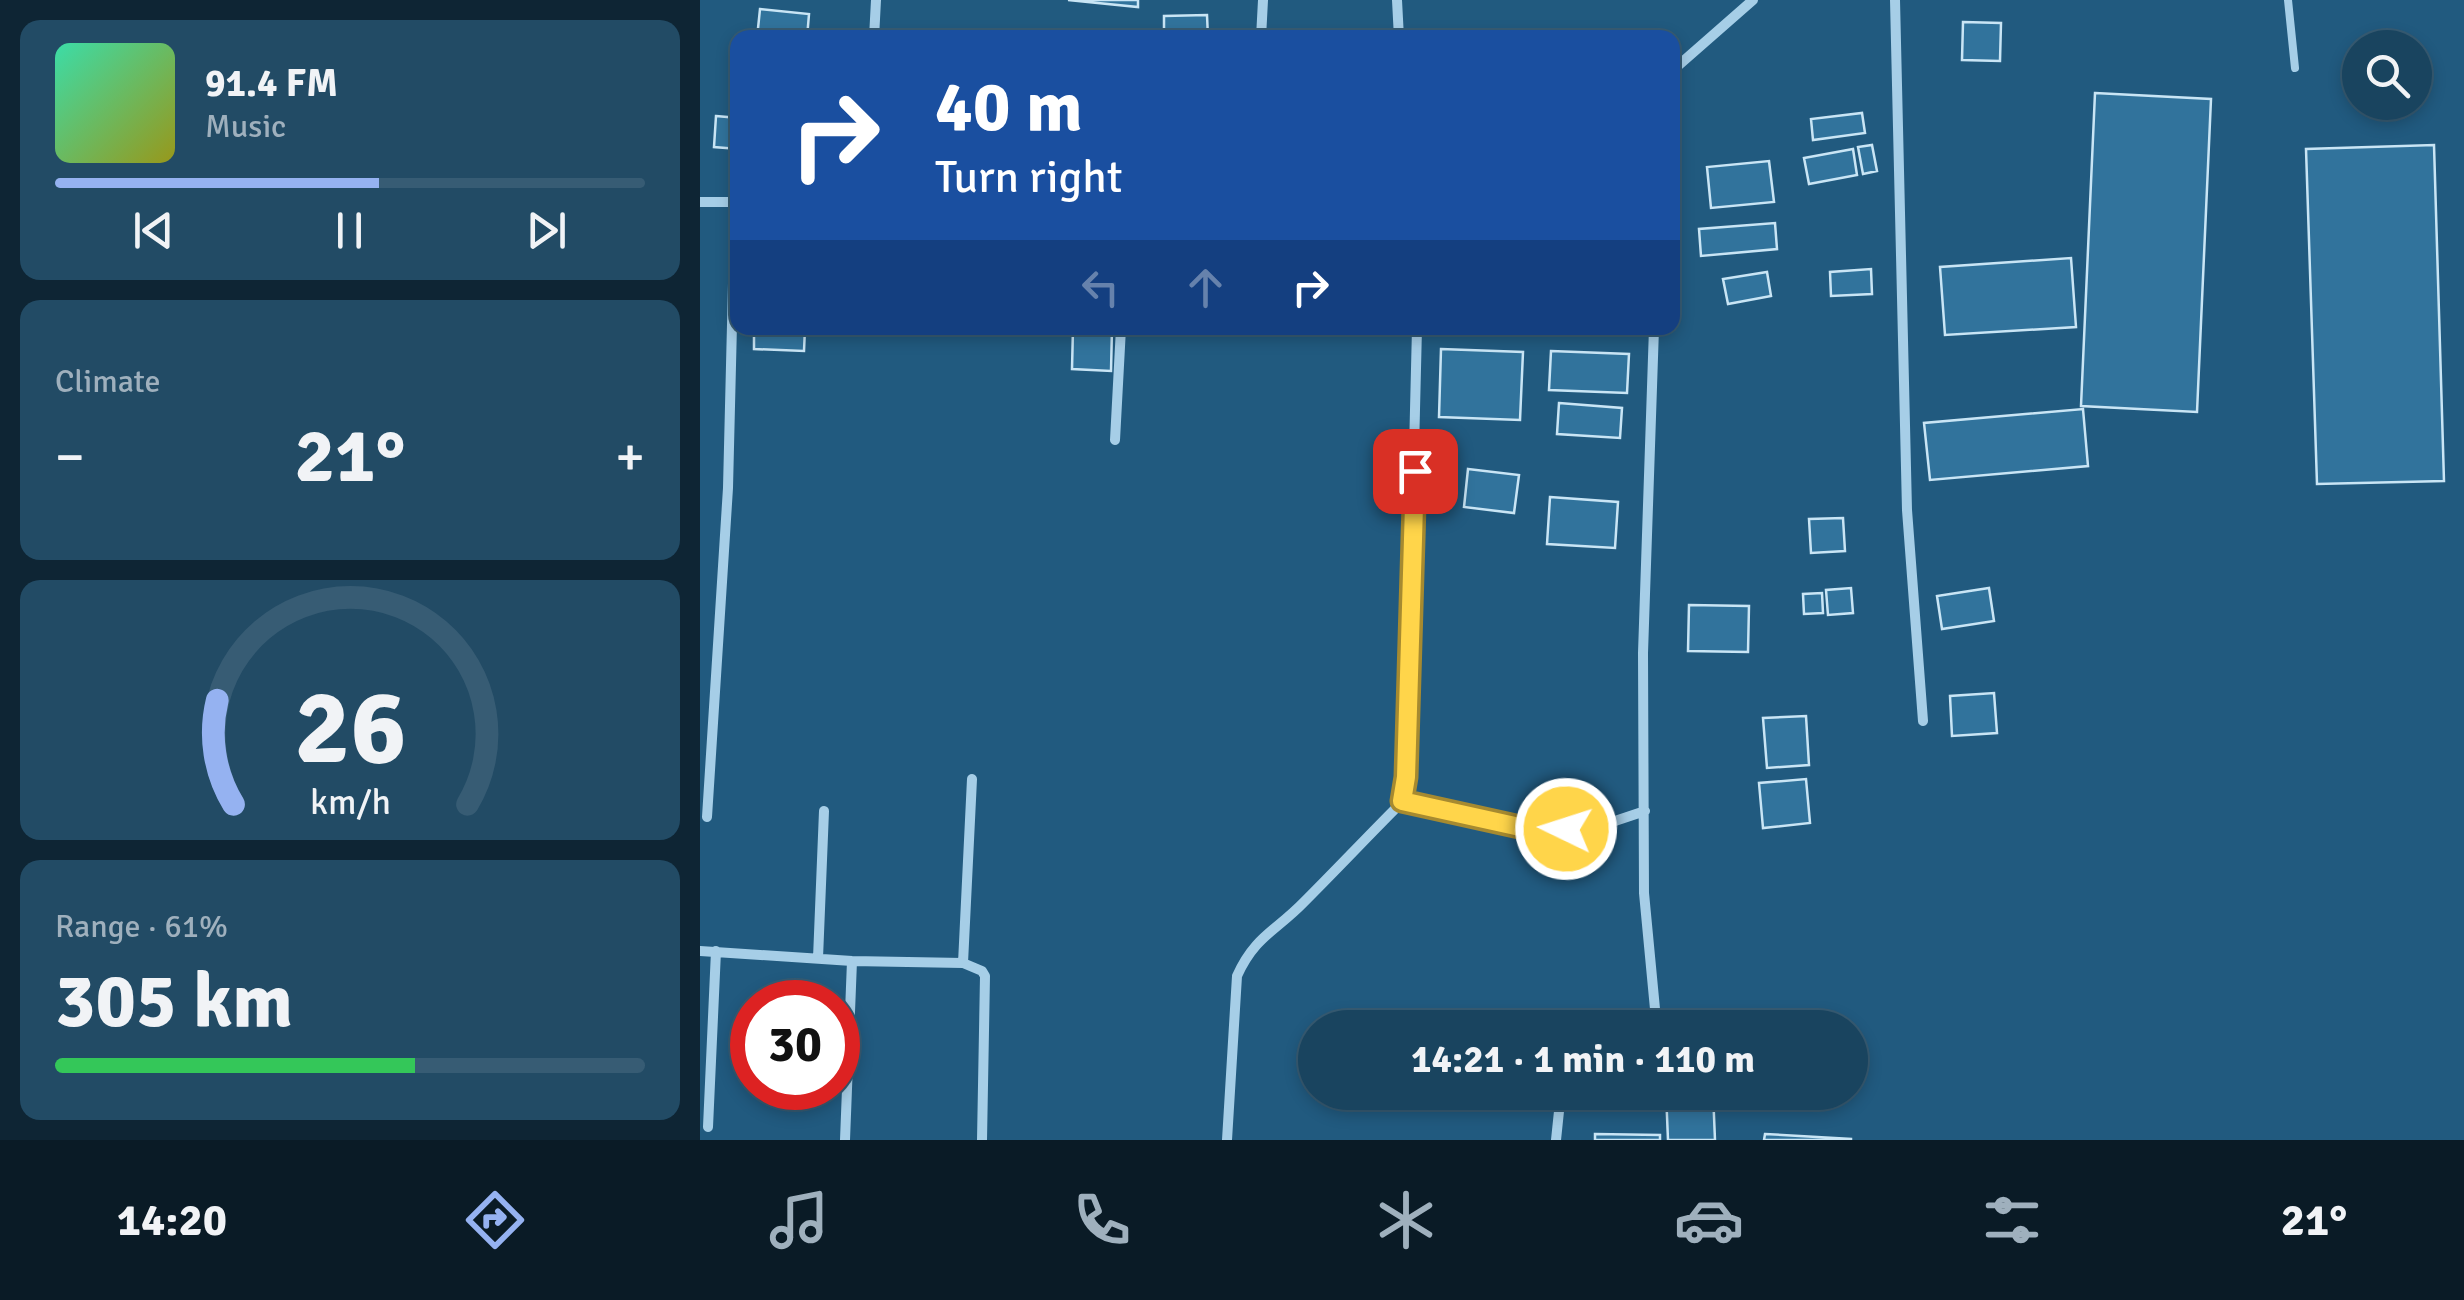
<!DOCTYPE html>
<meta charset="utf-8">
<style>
:root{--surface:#19445f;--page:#224b65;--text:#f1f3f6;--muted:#9fb0bd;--line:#375c74;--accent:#95b2f1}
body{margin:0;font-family:Signika,sans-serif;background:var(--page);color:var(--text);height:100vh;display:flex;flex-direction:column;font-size:38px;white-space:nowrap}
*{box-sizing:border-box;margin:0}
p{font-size:32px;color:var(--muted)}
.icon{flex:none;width:55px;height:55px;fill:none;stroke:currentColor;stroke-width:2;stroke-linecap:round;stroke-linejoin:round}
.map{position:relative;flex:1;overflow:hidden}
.sheet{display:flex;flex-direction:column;gap:20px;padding:20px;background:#0e2534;width:700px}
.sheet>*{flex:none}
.banner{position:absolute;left:30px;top:30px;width:950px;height:305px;border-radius:20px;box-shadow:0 5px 15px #0003,0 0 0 2px var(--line);background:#1a4fa0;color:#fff;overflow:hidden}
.buttons{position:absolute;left:1642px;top:30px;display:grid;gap:20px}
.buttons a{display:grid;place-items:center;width:90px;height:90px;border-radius:50%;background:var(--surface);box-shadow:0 5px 15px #0003,0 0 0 2px var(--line);font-size:50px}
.speed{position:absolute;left:30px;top:980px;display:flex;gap:20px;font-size:50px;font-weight:700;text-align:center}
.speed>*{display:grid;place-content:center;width:130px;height:130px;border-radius:50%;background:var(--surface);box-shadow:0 5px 15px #0003,0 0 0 2px var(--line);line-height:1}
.speed .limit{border:15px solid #d22;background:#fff;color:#111}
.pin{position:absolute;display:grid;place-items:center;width:85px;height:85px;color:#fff;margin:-42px;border-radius:20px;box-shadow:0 5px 15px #0006}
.me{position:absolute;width:110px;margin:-55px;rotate:274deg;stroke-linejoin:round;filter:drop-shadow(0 0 8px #0008)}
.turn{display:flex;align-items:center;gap:35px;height:210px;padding:0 40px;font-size:45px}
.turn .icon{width:130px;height:130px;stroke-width:2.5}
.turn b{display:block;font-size:70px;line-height:85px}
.lanes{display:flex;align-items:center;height:95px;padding:0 40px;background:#0003;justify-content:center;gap:50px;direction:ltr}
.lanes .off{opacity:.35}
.big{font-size:75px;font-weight:800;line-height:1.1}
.sheet .tile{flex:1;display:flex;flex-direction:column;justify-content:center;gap:15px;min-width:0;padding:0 35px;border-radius:20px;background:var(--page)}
.sheet .dial{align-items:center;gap:0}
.dial svg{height:260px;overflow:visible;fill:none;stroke:var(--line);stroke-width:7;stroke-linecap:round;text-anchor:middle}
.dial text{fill:var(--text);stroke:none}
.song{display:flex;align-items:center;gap:30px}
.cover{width:120px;height:120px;border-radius:15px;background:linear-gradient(135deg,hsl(160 70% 55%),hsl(60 70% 35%))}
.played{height:10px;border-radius:5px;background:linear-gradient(90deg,var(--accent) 55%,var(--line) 55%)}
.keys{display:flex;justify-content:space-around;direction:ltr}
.heat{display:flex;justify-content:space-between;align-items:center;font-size:55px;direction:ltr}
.charge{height:15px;border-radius:8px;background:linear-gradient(90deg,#34c759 61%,var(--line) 0)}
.trip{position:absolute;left:598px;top:1010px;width:570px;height:100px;border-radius:50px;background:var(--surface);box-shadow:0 5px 15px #0003,0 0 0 2px var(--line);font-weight:800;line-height:100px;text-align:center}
.dock{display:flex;height:160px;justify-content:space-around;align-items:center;background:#0a1b26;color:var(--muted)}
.dock .icon{width:70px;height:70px}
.dock .active{color:var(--accent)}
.dock b{font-size:45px;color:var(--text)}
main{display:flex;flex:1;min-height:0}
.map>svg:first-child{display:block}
.building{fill:#31739c;stroke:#c9e5f5;stroke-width:2.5}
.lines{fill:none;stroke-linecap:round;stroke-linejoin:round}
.lane{stroke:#a6cee7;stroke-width:8}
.street{stroke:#a6cee7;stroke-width:10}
.route-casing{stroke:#a68a30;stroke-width:25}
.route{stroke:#ffd54a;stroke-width:18}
</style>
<main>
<section class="sheet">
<div class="tile">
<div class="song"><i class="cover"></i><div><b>91.4 FM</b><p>Music</p></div></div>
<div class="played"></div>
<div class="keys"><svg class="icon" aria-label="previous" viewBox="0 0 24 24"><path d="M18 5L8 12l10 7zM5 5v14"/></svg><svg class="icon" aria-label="pause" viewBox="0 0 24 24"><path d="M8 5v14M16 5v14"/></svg><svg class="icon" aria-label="next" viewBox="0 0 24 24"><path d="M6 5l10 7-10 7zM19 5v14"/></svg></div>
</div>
<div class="tile"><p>Climate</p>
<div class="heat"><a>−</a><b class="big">21°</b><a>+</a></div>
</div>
<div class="tile dial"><svg viewBox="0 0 100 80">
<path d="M14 69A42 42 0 1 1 86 69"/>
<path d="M14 69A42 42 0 0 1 9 37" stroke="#95b2f1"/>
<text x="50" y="56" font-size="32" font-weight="700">26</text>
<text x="50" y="72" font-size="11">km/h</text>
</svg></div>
<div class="tile"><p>Range · 61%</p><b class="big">305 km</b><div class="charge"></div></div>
</section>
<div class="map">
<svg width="1764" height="1140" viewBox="0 0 1764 1140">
<rect width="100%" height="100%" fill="#215a7f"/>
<path class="building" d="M 368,0 L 438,0 L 438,7 Z
M 60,9 L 109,14 L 107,38 L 57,38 Z
M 507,15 L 508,38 L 464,38 L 464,16 Z
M 1263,22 L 1301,23 L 1300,61 L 1262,60 Z
M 1395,93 L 1511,99 L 1497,412 L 1381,406 Z
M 1162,113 L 1165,133 L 1113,140 L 1111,119 Z
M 16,116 L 38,118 L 38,149 L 14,147 Z
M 1172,145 L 1177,171 L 1163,174 L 1158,147 Z
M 1734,145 L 1744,481 L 1617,484 L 1606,149 Z
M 1153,149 L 1157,175 L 1109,184 L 1104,158 Z
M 1069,161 L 1074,202 L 1011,208 L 1007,167 Z
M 1075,223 L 1077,249 L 1001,256 L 999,229 Z
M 1371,258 L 1376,327 L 1245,335 L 1240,267 Z
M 1171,269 L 1172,294 L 1131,296 L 1130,272 Z
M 1067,272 L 1071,296 L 1028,304 L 1023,279 Z
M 54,328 L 105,328 L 104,351 L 54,349 Z
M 373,328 L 412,328 L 411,371 L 372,369 Z
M 741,349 L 823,352 L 820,420 L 739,417 Z
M 851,351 L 929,354 L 927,393 L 849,390 Z
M 859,403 L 922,408 L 920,438 L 857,434 Z
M 1383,409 L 1388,466 L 1230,480 L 1224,423 Z
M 768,469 L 819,475 L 814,513 L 764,507 Z
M 850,497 L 918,502 L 915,548 L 847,544 Z
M 1143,518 L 1145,551 L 1111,553 L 1109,519 Z
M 1151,588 L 1153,613 L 1128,615 L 1126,590 Z
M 1289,588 L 1294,621 L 1242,629 L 1237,596 Z
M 1122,593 L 1123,613 L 1104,614 L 1103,594 Z
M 989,605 L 1049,606 L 1048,652 L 988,651 Z
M 1294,693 L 1297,733 L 1252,736 L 1250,696 Z
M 1106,716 L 1109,765 L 1067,768 L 1063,718 Z
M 1106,779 L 1110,823 L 1063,828 L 1059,783 Z
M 966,1092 L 1013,1092 L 1015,1140 L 968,1140 Z
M 895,1134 L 960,1135 L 960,1140 L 895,1140 Z
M 1065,1134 L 1151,1139 L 1151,1140 L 1064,1140 Z"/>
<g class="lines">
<path class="lane" d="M 1588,0 L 1595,68"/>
<path class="street" d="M 697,0 L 699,38
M 1195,0 L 1207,510 L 1223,721
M 174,38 L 176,0
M 561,38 L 563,0
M 972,71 L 1053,0
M 0,202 L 38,202
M 954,328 L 943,653 L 944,893 L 955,1009
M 415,440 L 421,328
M 703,801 L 838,831 L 894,828 L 945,811
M 7,817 L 28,488 L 35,202
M 0,951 L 152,961 L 263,963 L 282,971 L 285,976 L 282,1140
M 118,958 L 124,811
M 263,963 L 272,779
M 8,1127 L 16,951
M 145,1140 L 152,961
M 527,1140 L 537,976 C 555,936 576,931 604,902 C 637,869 669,835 703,801 L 706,777 L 717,328
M 856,1140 L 861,1092"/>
</g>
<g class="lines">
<g class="route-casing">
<path id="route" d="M 715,471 L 706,777 L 702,801 L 838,831 L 866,829"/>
</g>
<use href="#route" class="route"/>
</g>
</svg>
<div class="buttons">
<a><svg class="icon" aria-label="search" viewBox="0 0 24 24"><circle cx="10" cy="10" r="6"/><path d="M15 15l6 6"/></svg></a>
</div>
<div class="speed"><div class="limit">30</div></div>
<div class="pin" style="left:715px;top:471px;background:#d93025"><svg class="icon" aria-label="arrive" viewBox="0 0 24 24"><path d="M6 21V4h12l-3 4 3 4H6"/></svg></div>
<svg class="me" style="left:866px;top:829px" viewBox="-20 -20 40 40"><circle r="17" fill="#ffd54a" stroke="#fff" stroke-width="3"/><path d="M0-11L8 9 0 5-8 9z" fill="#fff"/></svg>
<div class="trip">14:21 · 1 min · 110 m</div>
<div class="banner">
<div class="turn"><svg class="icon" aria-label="right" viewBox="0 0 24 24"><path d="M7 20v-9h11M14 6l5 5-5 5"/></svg><div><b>40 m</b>Turn right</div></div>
<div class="lanes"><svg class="icon off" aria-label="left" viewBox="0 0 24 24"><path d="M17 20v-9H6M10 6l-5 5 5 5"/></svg><svg class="icon off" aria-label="ahead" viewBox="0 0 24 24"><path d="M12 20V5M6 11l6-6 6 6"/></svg><svg class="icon" aria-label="right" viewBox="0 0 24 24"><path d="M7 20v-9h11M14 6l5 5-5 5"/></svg></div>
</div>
</div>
</main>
<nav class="dock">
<b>14:20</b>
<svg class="icon active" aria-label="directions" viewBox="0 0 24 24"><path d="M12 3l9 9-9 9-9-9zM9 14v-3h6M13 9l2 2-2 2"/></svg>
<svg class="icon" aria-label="music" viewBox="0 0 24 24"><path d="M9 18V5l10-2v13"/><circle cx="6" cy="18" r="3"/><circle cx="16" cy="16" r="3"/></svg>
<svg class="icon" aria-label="phone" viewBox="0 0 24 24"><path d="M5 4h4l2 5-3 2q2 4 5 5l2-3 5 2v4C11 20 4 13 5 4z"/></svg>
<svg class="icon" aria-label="climate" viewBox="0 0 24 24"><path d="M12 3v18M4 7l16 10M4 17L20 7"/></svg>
<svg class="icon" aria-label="car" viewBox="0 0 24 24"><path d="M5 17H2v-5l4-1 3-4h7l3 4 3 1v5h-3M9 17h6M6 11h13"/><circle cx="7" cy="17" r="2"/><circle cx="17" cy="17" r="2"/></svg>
<svg class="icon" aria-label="filters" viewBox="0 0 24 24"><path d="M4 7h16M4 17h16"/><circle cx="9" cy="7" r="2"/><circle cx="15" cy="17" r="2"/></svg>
<b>21°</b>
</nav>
